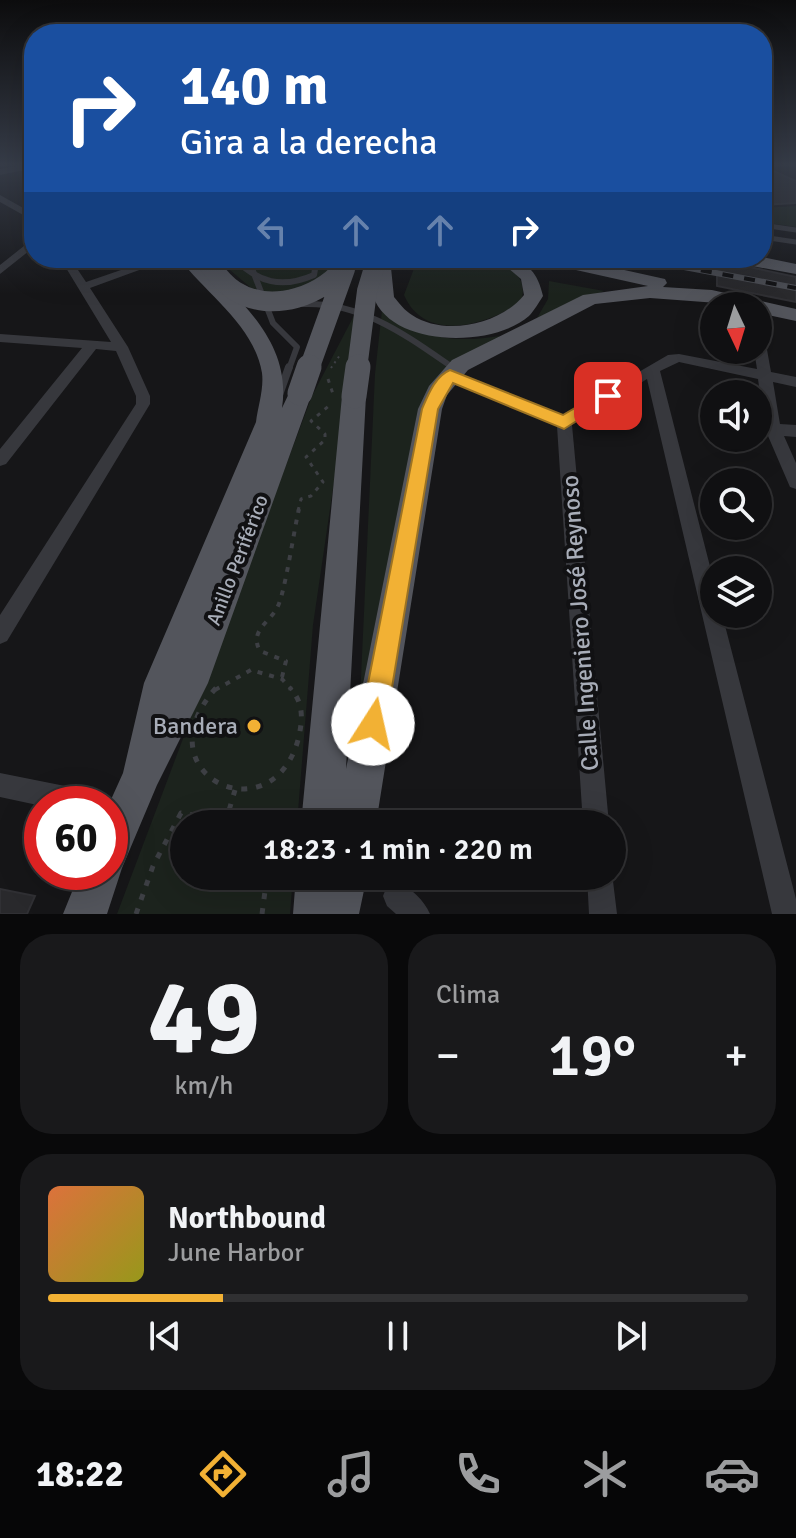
<!DOCTYPE html>
<html lang="es">
<meta charset="utf-8">
<style>
:root{--surface:#101012;--page:#19191b;--text:#f1f3f6;--muted:#9c9d9f;--line:#303032;--accent:#f2b134}
body{margin:0;font-family:Signika,sans-serif;background:var(--page);color:var(--text);height:100vh;display:flex;flex-direction:column;font-size:30px;white-space:nowrap}
*{box-sizing:border-box;margin:0}
p{font-size:26px;color:var(--muted)}
.icon{flex:none;width:44px;height:44px;fill:none;stroke:currentColor;stroke-width:2;stroke-linecap:round;stroke-linejoin:round}
.map{position:relative;height:914px;overflow:hidden}
.panel{display:flex;flex-direction:column;gap:20px;padding:20px;background:#09090a;flex:1}
.panel>*{flex:none}
.hud{position:absolute;left:24px;top:24px;width:748px;height:244px;border-radius:32px;box-shadow:0 8px 32px #0002,0 0 0 2px var(--line);background:#1a4fa0;color:#fff;overflow:hidden}
.needle{width:52px;rotate:176deg}
.fabs{position:absolute;left:700px;top:292px;display:grid;gap:16px}
.fabs a{display:grid;place-items:center;width:72px;height:72px;border-radius:50%;background:var(--surface);box-shadow:0 8px 32px #0002,0 0 0 2px var(--line);font-size:40px}
.speed{position:absolute;left:24px;top:786px;display:flex;gap:16px;font-size:40px;font-weight:700;text-align:center}
.speed>*{display:grid;place-content:center;width:104px;height:104px;border-radius:50%;background:var(--surface);box-shadow:0 8px 32px #0002,0 0 0 2px var(--line);line-height:1}
.speed .limit{border:12px solid #d22;background:#fff;color:#111}
.pin{position:absolute;display:grid;place-items:center;width:68px;height:68px;color:#fff;margin:-34px;border-radius:16px;box-shadow:0 4px 12px #0006}
.me{position:absolute;width:88px;margin:-44px;rotate:10deg;stroke-linejoin:round;filter:drop-shadow(0 0 6px #0008)}
.turn{display:flex;align-items:center;gap:28px;height:168px;padding:0 24px;font-size:36px}
.turn .icon{width:104px;height:104px;stroke-width:2.5}
.turn b{display:block;font-size:56px;line-height:68px}
.lanes{display:flex;align-items:center;height:76px;padding:0 24px;background:#0003;justify-content:center;gap:40px;direction:ltr}
.lanes .off{opacity:.35}
.big{font-size:60px;font-weight:600;line-height:1.1}
.panel .widget{flex:1;display:flex;flex-direction:column;justify-content:center;gap:12px;min-width:0;padding:0 28px;border-radius:32px;background:var(--page)}
.panel .dial{align-items:center;gap:0}
.dial b{font-size:104px;line-height:1}
.song{display:flex;align-items:center;gap:24px}
.cover{width:96px;height:96px;border-radius:12px;background:linear-gradient(135deg,hsl(20 70% 55%),hsl(60 70% 35%))}
.played{height:8px;border-radius:4px;background:linear-gradient(90deg,var(--accent) 25%,var(--line) 25%)}
.keys{display:flex;justify-content:space-around;direction:ltr}
.heat{display:flex;justify-content:space-between;align-items:center;font-size:44px;direction:ltr}
.panel .tiles{flex:1;display:grid;gap:20px;grid-template-columns:1fr 1fr}
.widget:last-child{grid-column:span 2}
.trip{position:absolute;left:170px;top:810px;width:456px;height:80px;border-radius:40px;background:var(--surface);box-shadow:0 8px 32px #0002,0 0 0 2px var(--line);font-weight:600;line-height:80px;text-align:center}
.tabs{display:flex;height:128px;justify-content:space-around;align-items:center;background:#060607;color:var(--muted)}
.tabs .icon{width:56px;height:56px}
.tabs .on{color:var(--accent)}
.tabs b{font-size:36px;color:var(--text)}
.map>svg:first-child{display:block}
.green{fill:#1c231d}
.building{fill:#29292c;stroke:#303034;stroke-width:2}
.lines{fill:none;stroke-linecap:round;stroke-linejoin:round}
.path-far3{stroke:#3d3f44;stroke-width:2;stroke-dasharray:2 4;stroke-linecap:butt}
.path-far2{stroke:#3d3f44;stroke-width:3;stroke-dasharray:4 6;stroke-linecap:butt}
.path-far1{stroke:#3d3f44;stroke-width:4;stroke-dasharray:5 7;stroke-linecap:butt}
.path{stroke:#3d3f44;stroke-width:5;stroke-dasharray:6 9;stroke-linecap:butt}
.lane-far2{stroke:#37383d;stroke-width:5}
.lane-far1{stroke:#37383d;stroke-width:6}
.lane{stroke:#37383d;stroke-width:8}
.street{fill:#37383d;fill-rule:evenodd}
.primary{fill:#53555c;fill-rule:evenodd}
.rail-casing{stroke:#4a4c52;stroke-width:6}
.rail{stroke:#111113;stroke-width:4;stroke-dasharray:11;stroke-linecap:butt}
.lane-bridge{stroke:#37383d;stroke-width:6}
.primary-bridge-far1{stroke:#53555c;stroke-width:20}
.primary-bridge{stroke:#53555c;stroke-width:25}
.route{fill:#f2b134;stroke:#9d7322;stroke-width:2}
.poi-dot{fill:#f2b134;stroke:#111113;stroke-width:3}
.labels{text-anchor:middle;stroke-width:8;stroke-linejoin:round;paint-order:stroke}
.street-label{font-size:20px;fill:#a8adb8;stroke:#111113}
.near-street-label{font-size:24px;fill:#a8adb8;stroke:#111113}
.near-poi-label{font-size:24px;fill:#a8adb8;stroke:#111113;text-anchor:end}
</style>
<div class="map">
<svg width="796" height="914" viewBox="0 0 796 914">
<rect width="100%" height="100%" fill="#161618"/>
<path class="green" d="M 796,206 L 796,227 L 762,222 L 762,208 Z
M 216,258 L 339,258 L 335,272 L 294,293 L 257,293 Z
M 418,258 C 446,258 537,251 521,302 C 487,325 425,344 404,295 Z
M 549,281 L 604,291 L 537,318 L 548,299 Z
M 360,304 L 313,625 L 297,824 L 184,824 L 184,876 L 293,876 L 290,914 L 117,914 L 312,396 Z
M 382,310 C 425,337 449,344 500,336 L 427,403 L 357,764 L 375,374 Z"/>
<path class="building" d="M 762,166 L 796,181 L 796,203 L 762,205 Z
M 717,260 L 796,277 L 796,302 L 717,286 Z
M 0,889 L 35,896 L 27,914 L 0,914 Z"/>
<g class="lines">
<path class="path-far3" d="M 331,368 L 340,355"/>
<path class="path-far2" d="M 328,379 L 333,394
M 298,511 L 301,499 L 311,496 L 323,482 L 306,457 L 325,440 L 325,434 L 311,421 L 331,404"/>
<path class="path-far1" d="M 282,677 L 286,661 L 260,651 C 249,631 269,623 277,608 C 285,594 294,529 299,509
M 215,690 L 251,670 L 282,679 L 292,690"/>
<path class="path" d="M 216,688 C 139,774 271,837 298,740 C 303,720 304,703 290,688
M 225,824 L 235,790
M 136,914 L 153,866 L 181,813 L 247,824
M 262,914 L 267,876"/>
<path class="lane-far2" d="M 762,225 L 796,230
M 762,237 L 796,242"/>
<path class="lane-far1" d="M 248,258 L 273,323 L 297,347 L 289,369
M 303,304 C 363,302 407,336 455,369"/>
<path class="lane" d="M 452,367 L 456,370
M 279,395 L 289,367"/>
<path class="street" d="M 16,166 L 34,166 L 34,168 L 0,175 L 0,169 Z
M 0,195 L 34,214 L 34,221 L 0,202 Z
M 34,238 L 34,247 L 0,274 L 0,265 Z
M 60,258 L 70,258 L 86,282 L 156,258 L 172,258 L 90,288 L 128,347 L 150,396 L 150,404 L 7,641 L 0,644 L 0,615 L 136,404 L 136,396 L 116,351 L 96,349 L 6,464 L 0,466 L 0,449 L 82,348 L 0,342 L 0,334 L 111,342 Z
M 758,329 L 764,333 L 771,372 L 796,377 L 796,387 L 773,382 L 780,424 L 796,425 L 796,437 L 784,436 L 796,463 L 796,489 L 790,487 L 765,429 L 758,379 L 679,362 L 660,371 L 714,582 L 714,614 L 722,614 L 796,899 L 796,914 L 772,914 L 647,379 L 572,425 L 609,824 L 583,824 L 557,426 L 445,378 L 443,375 L 445,372 L 455,372 L 563,416 L 668,355 L 679,354 L 757,369 L 754,350 L 758,350 Z
M 0,773 L 95,792 L 104,795 L 107,804 L 42,806 L 0,797 Z
M 612,873 L 617,914 L 589,914 L 587,876 L 612,876 Z
M 397,882 C 411,888 424,900 430,914 L 396,914 L 387,906 L 383,896 L 387,886 Z"/>
<path class="primary" d="M 762,257 L 796,264 L 796,274 L 736,263 L 727,258 Z
M 179,258 L 198,258 C 240,301 292,342 282,408 L 292,387 L 308,387 L 312,393 L 208,683 L 157,785 L 122,868 L 107,914 L 63,914 L 80,872 L 110,872 L 109,804 L 123,773 L 144,683 L 256,422 C 258,406 264,389 262,373 C 254,325 206,294 179,258 Z
M 372,258 L 390,258 L 394,297 C 399,303 405,311 412,315 C 445,337 501,324 524,295 L 521,279 L 496,258 C 524,258 537,269 543,296 C 539,302 534,311 529,316 C 493,348 391,348 373,296 C 369,284 373,270 372,258 Z
M 537,258 L 570,258 L 665,279 L 667,283 L 663,287 L 712,290 L 796,309 L 796,321 L 758,313 L 758,306 L 650,298 L 595,304 L 468,370 L 447,395 L 442,409 L 376,824 L 301,824 L 342,396 L 346,390 L 362,390 L 366,396 L 346,769 L 418,409 L 429,386 L 452,360 L 583,295 L 648,286 L 540,262 Z
M 296,876 L 367,876 L 359,914 L 293,914 Z"/>
<g class="rail-casing">
<path id="rail" d="M 636,258 L 796,288"/>
</g>
<use href="#rail" class="rail"/>
<path class="lane-bridge" d="M 234,258 C 258,283 282,289 314,275 L 317,258"/>
<path class="primary-bridge-far1" d="M 204,258 C 213,269 222,283 235,291 C 272,314 325,296 348,262
M 309,369 L 345,269
M 357,369 L 367,291 L 377,258"/>
<path class="primary-bridge" d="M 300,393 L 309,367
M 354,396 L 358,367"/>
</g>
<linearGradient id="sky" x2="0" y2="1"><stop stop-color="#0c0c0d"/><stop offset="0.56" stop-color="#363c48"/><stop offset="1" stop-color="#363c48" stop-opacity="0"/></linearGradient>
<rect width="796" height="294" fill="url(#sky)"/>
<path class="route" d="M 450,370 L 563,415 L 602,392 L 614,392 L 616,396 L 564,429 L 453,383 L 438,409 L 386,724 L 383,733 L 373,737 L 364,733 L 360,724 L 422,409 C 428,395 435,376 450,370 Z"/>
<circle class="poi-dot" cx="254" cy="726" r="8"/>
<g class="labels">
<g class="street-label">
<text transform="translate(237 560) rotate(-69)" y="7">Anillo Periférico</text>
</g>
<g class="near-street-label">
<text transform="translate(580 623) rotate(-94)" y="8">Calle Ingeniero José Reynoso</text>
</g>
<g class="near-poi-label">
<text x="238" y="734">Bandera</text>
</g>
</g>
</svg>
<div class="fabs">
<a><svg class="needle" viewBox="-14 -14 28 28"><path d="M0-13l5 13h-10z" fill="#e53935"/><path d="M0 13l5-13h-10z" fill="#9c9d9f"/></svg></a>
<a><svg class="icon" aria-label="sound" viewBox="0 0 24 24"><path d="M4 9h4l5-4v14l-5-4H4zM17 9q2 3 0 6"/></svg></a>
<a><svg class="icon" aria-label="search" viewBox="0 0 24 24"><circle cx="10" cy="10" r="6"/><path d="M15 15l6 6"/></svg></a>
<a><svg class="icon" aria-label="layers" viewBox="0 0 24 24"><path d="M12 4l9 5-9 5-9-5zM3 14l9 5 9-5"/></svg></a>
</div>
<div class="speed"><div class="limit">60</div></div>
<div class="pin" style="left:608px;top:396px;background:#d93025"><svg class="icon" aria-label="arrive" viewBox="0 0 24 24"><path d="M6 21V4h12l-3 4 3 4H6"/></svg></div>
<svg class="me" style="left:373px;top:724px" viewBox="-20 -20 40 40"><circle r="19" fill="#fff"/><path d="M0-13L10 11 0 6-10 11z" fill="#f2b134"/></svg>
<div class="trip">18:23 · 1 min · 220 m</div>
<div class="hud">
<div class="turn"><svg class="icon" aria-label="right" viewBox="0 0 24 24"><path d="M7 20v-9h11M14 6l5 5-5 5"/></svg><div><b>140 m</b>Gira a la derecha</div></div>
<div class="lanes"><svg class="icon off" aria-label="left" viewBox="0 0 24 24"><path d="M17 20v-9H6M10 6l-5 5 5 5"/></svg><svg class="icon off" aria-label="ahead" viewBox="0 0 24 24"><path d="M12 20V5M6 11l6-6 6 6"/></svg><svg class="icon off" aria-label="ahead" viewBox="0 0 24 24"><path d="M12 20V5M6 11l6-6 6 6"/></svg><svg class="icon" aria-label="right" viewBox="0 0 24 24"><path d="M7 20v-9h11M14 6l5 5-5 5"/></svg></div>
</div>
</div>
<section class="panel">
<div class="tiles">
<div class="widget dial"><b>49</b><p>km/h</p></div>
<div class="widget"><p>Clima</p>
<div class="heat"><a>−</a><b class="big">19°</b><a>+</a></div>
</div>
<div class="widget">
<div class="song"><i class="cover"></i><div><b>Northbound</b><p>June Harbor</p></div></div>
<div class="played"></div>
<div class="keys"><svg class="icon" aria-label="previous" viewBox="0 0 24 24"><path d="M18 5L8 12l10 7zM5 5v14"/></svg><svg class="icon" aria-label="pause" viewBox="0 0 24 24"><path d="M8 5v14M16 5v14"/></svg><svg class="icon" aria-label="next" viewBox="0 0 24 24"><path d="M6 5l10 7-10 7zM19 5v14"/></svg></div>
</div>
</div>
</section>
<nav class="tabs">
<b>18:22</b>
<svg class="icon on" aria-label="directions" viewBox="0 0 24 24"><path d="M12 3l9 9-9 9-9-9zM9 14v-3h6M13 9l2 2-2 2"/></svg>
<svg class="icon" aria-label="music" viewBox="0 0 24 24"><path d="M9 18V5l10-2v13"/><circle cx="6" cy="18" r="3"/><circle cx="16" cy="16" r="3"/></svg>
<svg class="icon" aria-label="phone" viewBox="0 0 24 24"><path d="M5 4h4l2 5-3 2q2 4 5 5l2-3 5 2v4C11 20 4 13 5 4z"/></svg>
<svg class="icon" aria-label="climate" viewBox="0 0 24 24"><path d="M12 3v18M4 7l16 10M4 17L20 7"/></svg>
<svg class="icon" aria-label="car" viewBox="0 0 24 24"><path d="M5 17H2v-5l4-1 3-4h7l3 4 3 1v5h-3M9 17h6M6 11h13"/><circle cx="7" cy="17" r="2"/><circle cx="17" cy="17" r="2"/></svg>
</nav>
